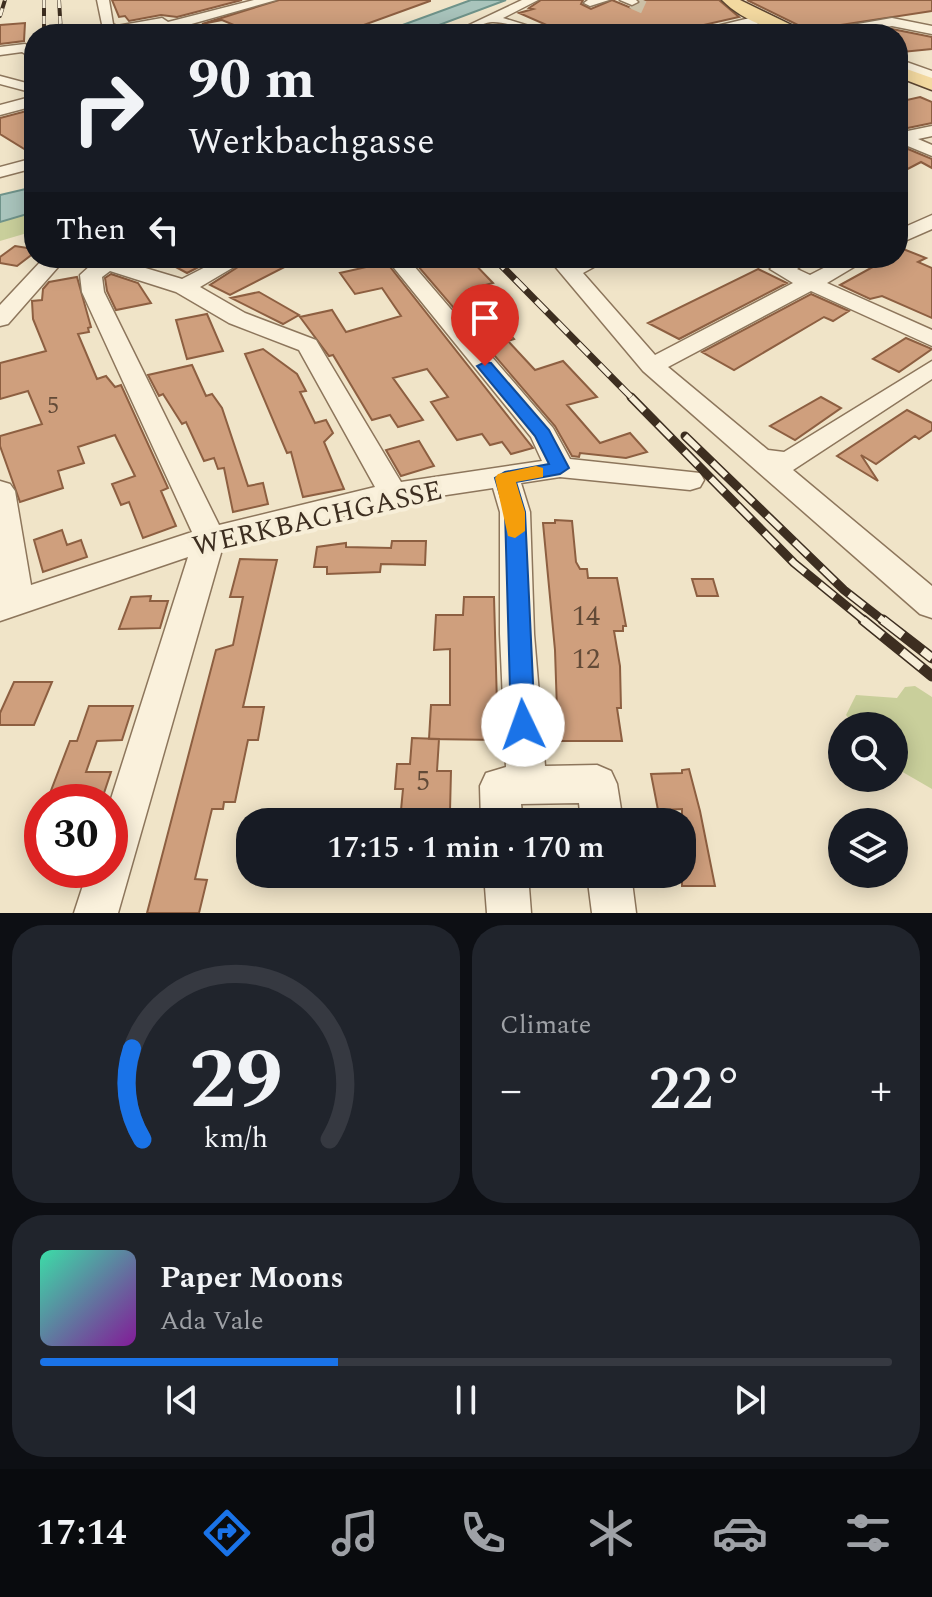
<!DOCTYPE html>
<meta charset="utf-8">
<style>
:root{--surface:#171b24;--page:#20242c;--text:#f1f3f6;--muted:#9ea1a6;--line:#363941;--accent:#1a73e8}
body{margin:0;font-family:Spectral,serif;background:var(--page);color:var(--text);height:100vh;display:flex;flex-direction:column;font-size:30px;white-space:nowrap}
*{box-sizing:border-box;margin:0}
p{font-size:26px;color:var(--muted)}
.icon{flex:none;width:44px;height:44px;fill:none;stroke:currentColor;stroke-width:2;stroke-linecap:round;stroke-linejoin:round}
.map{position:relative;height:913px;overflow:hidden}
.side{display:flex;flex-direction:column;gap:12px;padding:12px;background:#0d0f14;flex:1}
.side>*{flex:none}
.top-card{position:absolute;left:24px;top:24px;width:884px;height:244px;border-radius:32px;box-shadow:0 4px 20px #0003;background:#171b24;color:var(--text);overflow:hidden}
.fabs{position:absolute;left:828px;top:712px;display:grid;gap:16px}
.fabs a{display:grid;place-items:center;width:80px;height:80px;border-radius:50%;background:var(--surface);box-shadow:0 4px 20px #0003;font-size:40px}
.speed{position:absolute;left:24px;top:784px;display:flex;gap:16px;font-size:40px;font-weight:700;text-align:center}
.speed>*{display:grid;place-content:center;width:104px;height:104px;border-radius:50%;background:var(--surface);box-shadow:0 4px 20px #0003;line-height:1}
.speed .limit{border:12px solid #d22;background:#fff;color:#111}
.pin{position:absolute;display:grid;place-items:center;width:68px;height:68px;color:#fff;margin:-82px -34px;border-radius:50% 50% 50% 0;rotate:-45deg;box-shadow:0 0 8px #0007}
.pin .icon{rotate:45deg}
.me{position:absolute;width:88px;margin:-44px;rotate:357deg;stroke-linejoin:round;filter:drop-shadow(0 0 6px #0008)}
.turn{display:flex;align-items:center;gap:28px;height:168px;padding:0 32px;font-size:36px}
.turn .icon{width:104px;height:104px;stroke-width:2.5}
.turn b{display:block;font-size:56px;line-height:68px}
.then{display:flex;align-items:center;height:76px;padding:0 32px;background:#0003;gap:16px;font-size:30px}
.big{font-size:60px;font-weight:600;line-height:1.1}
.side .widget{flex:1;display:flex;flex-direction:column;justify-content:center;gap:12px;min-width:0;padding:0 28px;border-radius:32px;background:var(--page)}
.side .dial{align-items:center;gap:0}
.dial svg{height:208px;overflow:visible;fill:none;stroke:var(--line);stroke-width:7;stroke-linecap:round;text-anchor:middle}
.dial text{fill:var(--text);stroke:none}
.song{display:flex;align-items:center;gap:24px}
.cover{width:96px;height:96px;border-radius:12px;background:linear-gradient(135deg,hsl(160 70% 55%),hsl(290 70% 35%))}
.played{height:8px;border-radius:4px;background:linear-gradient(90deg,var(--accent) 35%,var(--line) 35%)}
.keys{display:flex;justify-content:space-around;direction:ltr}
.heat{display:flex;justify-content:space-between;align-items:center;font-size:44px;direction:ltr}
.side .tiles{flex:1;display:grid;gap:12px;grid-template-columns:1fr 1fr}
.widget:last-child{grid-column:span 2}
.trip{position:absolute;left:236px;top:808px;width:460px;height:80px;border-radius:32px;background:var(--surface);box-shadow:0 4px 20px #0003;font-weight:600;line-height:80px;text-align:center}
.menu{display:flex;height:128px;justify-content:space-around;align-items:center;background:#090b0e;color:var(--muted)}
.menu .icon{width:56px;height:56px}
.menu .selected{color:var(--accent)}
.menu b{font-size:36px;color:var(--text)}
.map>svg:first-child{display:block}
.green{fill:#c9cf9b}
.water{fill:#a9c4bc;stroke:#6f938a;stroke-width:2}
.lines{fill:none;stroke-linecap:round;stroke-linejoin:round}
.stream{stroke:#6f938a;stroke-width:3}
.building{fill:#cf9f7d;stroke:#8d5f41;stroke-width:2}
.minor-tunnel{stroke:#ccc0a6;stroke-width:13;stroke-dasharray:13 7;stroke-linecap:butt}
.minor-casing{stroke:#8d765c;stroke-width:3}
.major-casing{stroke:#5b4430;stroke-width:3}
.minor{fill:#faf1dc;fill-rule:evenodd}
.major{fill:#f3d9a0;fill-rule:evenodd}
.rail-far3-casing{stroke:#3d2e20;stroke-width:4}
.rail-far2-casing{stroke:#3d2e20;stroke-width:7}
.rail-far1-casing{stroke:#3d2e20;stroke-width:9}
.rail-casing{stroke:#3d2e20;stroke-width:11}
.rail-far3{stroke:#f7eed8;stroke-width:3;stroke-dasharray:8;stroke-linecap:butt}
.rail-far2{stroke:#f7eed8;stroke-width:5;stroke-dasharray:15;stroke-linecap:butt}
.rail-far1{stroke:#f7eed8;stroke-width:6;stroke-dasharray:19;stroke-linecap:butt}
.rail{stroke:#f7eed8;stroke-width:8;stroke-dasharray:25;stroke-linecap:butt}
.route{fill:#1a73e8;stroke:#114b97;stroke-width:2}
.slow{fill:#f59e0b}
.labels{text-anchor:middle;stroke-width:8;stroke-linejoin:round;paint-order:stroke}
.number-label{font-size:24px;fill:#624a37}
.street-label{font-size:28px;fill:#3d2e20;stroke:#f7eed8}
.near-number-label{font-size:28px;fill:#624a37}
</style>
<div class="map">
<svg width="932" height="913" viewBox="0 0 932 913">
<rect width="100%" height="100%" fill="#f0e4c8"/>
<path class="green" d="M 34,212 L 34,231 L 0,241 L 0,222 Z
M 915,686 L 932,697 L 932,789 L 894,767 L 894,726 L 855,726 L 846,715 L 856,695 L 897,698 L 905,687 Z"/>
<path class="water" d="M 471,0 L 506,0 L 415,34 L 378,34 Z
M 34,187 L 34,212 L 0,222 L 0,195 Z"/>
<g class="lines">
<path class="stream" d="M 277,34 L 292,26"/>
</g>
<path class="building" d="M 112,0 L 242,0 L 177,17 L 161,15 L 129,21 L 125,16 L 119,17 Z
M 279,0 L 430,0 L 430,1 L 339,34 L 278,27 L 253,33 L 222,20 L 202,24 Z
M 541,0 L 583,0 L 581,4 L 591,9 L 612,0 L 631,8 L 639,5 L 640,0 L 719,0 L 739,17 L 664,34 L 567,34 L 519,13 L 533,9 L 529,8 Z
M 747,0 L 932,0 L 932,11 L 808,30 Z
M 25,23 L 24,41 L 0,44 L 0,25 Z
M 892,29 L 932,37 L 932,49 L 902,52 L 898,50 L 898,34 L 856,34 Z
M 920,97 L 932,102 L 932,123 L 898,130 L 898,102 Z
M 34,109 L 34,155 L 0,134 L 0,118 Z
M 908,149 L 932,159 L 932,168 L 921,162 L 898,174 L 898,152 Z
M 15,246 L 34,249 L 34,253 L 17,266 L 0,263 L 0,257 Z
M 898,247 L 926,258 L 918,262 L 932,268 L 932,318 L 882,296 L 870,299 L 840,285 L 889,258 L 898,258 Z
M 159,258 L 216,258 L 187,273 Z
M 252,258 L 302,258 L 230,295 L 210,285 Z
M 364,258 L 383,258 L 533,448 L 511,454 L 502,442 L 490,445 L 482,434 L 457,440 L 431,402 L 448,397 L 427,369 L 393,378 L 423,420 L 398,427 L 390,415 L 372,420 L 333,355 L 329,356 L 300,317 L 332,310 L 346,332 L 401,316 L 382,288 L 355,294 L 340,273 L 371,266 Z
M 411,258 L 469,258 L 493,283 L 470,289 L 514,339 L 508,341 L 535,370 L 563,361 L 597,397 L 567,405 L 600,443 L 630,433 L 647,452 L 626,458 L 580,453 L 579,457 L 572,456 L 555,426 Z
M 758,269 L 787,283 L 679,339 L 648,323 Z
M 111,274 L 138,283 L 151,303 L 116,310 L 107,291 L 105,278 Z
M 77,277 L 91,327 L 88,328 L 89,332 L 78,334 L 97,379 L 106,376 L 115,387 L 121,385 L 168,488 L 161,491 L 176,526 L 143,538 L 129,502 L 121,505 L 112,484 L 135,476 L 115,435 L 78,447 L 84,463 L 58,471 L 63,488 L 20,502 L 0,446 L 0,436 L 42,424 L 28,391 L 0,399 L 0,363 L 46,351 L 33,319 L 32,301 L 42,300 L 43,289 L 49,282 Z
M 259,292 L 299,315 L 283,324 L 231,298 Z
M 811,294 L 849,311 L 833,321 L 824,317 L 734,370 L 702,352 Z
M 207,314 L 223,351 L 187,359 L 176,320 Z
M 906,338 L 932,349 L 899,372 L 873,359 Z
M 263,349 L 297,374 L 306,391 L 300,392 L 315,423 L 326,420 L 333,433 L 324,442 L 344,489 L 303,497 L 291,452 L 287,453 L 245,354 Z
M 192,365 L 206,396 L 212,394 L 222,408 L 248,486 L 263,483 L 268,504 L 233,512 L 224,468 L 218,469 L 214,458 L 204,461 L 186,422 L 182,424 L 163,394 L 159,396 L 148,375 Z
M 821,397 L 841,408 L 795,440 L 770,426 Z
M 907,410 L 932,423 L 932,430 L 919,439 L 915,436 L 876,464 L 861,455 L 878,481 L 837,456 Z
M 419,441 L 434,466 L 401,476 L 386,450 Z
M 555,520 L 572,521 L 576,562 L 580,569 L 587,569 L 588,578 L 617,578 L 626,626 L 623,626 L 623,631 L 614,631 L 620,666 L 621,708 L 617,708 L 622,741 L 558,741 L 555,650 L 543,523 L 555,523 Z
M 62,530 L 67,545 L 81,540 L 87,557 L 43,572 L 34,540 Z
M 392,541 L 426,541 L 425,565 L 381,564 L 380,572 L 327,574 L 327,567 L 314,567 L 317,547 L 346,543 L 346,547 L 391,548 Z
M 240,559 L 277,560 L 243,707 L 264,707 L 258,740 L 248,740 L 235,802 L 224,802 L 223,809 L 212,809 L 195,879 L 207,880 L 199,913 L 147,913 L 216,650 L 233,645 L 243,597 L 230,597 Z
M 692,579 L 713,579 L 718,596 L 697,596 Z
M 151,596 L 150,601 L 168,601 L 160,628 L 119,629 L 131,597 Z
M 464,597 L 494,597 L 498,740 L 429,739 L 431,705 L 450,705 L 450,649 L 434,650 L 436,615 L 463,615 Z
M 14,682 L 52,682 L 34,725 L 0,725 L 0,713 Z
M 89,706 L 133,706 L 122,740 L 97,741 L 86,772 L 111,772 L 101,802 L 47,801 L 70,741 L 77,741 Z
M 412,738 L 439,739 L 437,771 L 451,771 L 450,811 L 401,810 L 403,789 L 395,789 L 397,764 L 410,764 Z
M 689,769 L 700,811 L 715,886 L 682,886 L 682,809 L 658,810 L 651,774 L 682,773 L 682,770 Z"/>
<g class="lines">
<path class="minor-tunnel" d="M 632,2 L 645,8
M 26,55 L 34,54"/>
<g class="minor-casing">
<path id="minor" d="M 97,0 L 109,0 L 113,24 L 117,26 L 162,18 L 168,22 L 254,0 L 276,0 L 156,34 L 138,34 L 150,28 L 89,34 L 103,29 Z
M 522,0 L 538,0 L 503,18 L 555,34 C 534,34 507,21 492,22 C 479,23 469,34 450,34 Z
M 588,0 L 609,0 L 590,6 L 584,3 Z
M 620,0 L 636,0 L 638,2 L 632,5 Z
M 762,15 L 766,16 L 766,22 L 708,34 L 684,34 Z
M 892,18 L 932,26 L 932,34 L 892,26 L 834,34 L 801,34 Z
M 25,44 L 34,49 L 34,59 L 22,52 L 0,55 L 0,47 Z
M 898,59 L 932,71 L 932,80 L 898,68 Z
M 0,76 L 34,85 L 34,93 L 0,84 Z
M 34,96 L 34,106 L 0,115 L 0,105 Z
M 932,126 L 932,136 L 918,139 L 932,145 L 932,156 L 898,142 L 898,133 Z
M 34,158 L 34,168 L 0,177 L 0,167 Z
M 932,215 L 932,229 L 898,244 L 898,230 Z
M 44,258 L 66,258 L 8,324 L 0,326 L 0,305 Z
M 80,258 L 112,258 L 182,279 L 223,258 L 249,258 L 200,287 L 245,313 L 316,340 L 401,482 L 542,461 L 531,437 L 386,258 L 407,258 L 553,428 L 570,459 L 700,473 L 704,480 L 700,487 L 690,490 L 560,477 L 521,483 L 530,512 L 534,634 L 545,766 L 597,765 L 611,771 L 617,784 L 623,822 L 581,822 L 579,803 L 521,804 L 523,822 L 481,822 L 480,786 L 486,773 L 506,767 L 500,634 L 500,512 L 493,488 L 393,503 L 223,546 L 118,913 L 74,913 L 88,870 L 110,870 L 110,802 L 188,557 L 0,621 L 0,481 L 10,484 L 15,491 L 31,585 L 192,532 L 82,292 L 80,275 L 91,265 ZM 110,271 L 176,292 L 229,323 L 299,350 L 375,487 L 219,525 L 104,292 L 102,277 Z
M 548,258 L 569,258 L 573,262 L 582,258 L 610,258 L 583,273 L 655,355 L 793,283 L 770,269 L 786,258 L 812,258 L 797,269 L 810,275 L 843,258 L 869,258 L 827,283 L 932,330 L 932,346 L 811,291 L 668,367 L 768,450 L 784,452 L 932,361 L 932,379 L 793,470 L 932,586 L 932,618 L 920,614 L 643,371 Z
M 484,874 L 528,874 L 531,913 L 487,913 Z
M 587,874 L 631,874 L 636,913 L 592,913 Z"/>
</g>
<g class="major-casing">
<path id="major" d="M 722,0 L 740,0 L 810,34 C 780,34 743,22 722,0 Z
M 898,66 L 932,78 L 932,90 L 898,77 Z"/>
</g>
<use href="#minor" class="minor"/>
<use href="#major" class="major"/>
<g class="rail-far3-casing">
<path id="rail-far3" d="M 44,0 L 44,34
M 59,0 L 61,34
M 0,16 L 5,0"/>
</g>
<g class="rail-far2-casing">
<path id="rail-far2" d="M 494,258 L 633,399"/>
</g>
<g class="rail-far1-casing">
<path id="rail-far1" d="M 631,397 L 794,563 L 866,622
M 685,436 L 844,590 L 885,622"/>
</g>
<g class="rail-casing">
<path id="rail" d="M 863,620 L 932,676
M 883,620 L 932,658"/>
</g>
<use href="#rail-far3" class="rail-far3"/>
<use href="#rail-far2" class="rail-far2"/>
<use href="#rail-far1" class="rail-far1"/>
<use href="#rail" class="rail"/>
</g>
<path class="route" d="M 485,362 L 491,363 L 549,430 L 569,468 L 560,474 L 516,482 L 525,512 L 535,725 L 531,733 L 523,736 L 514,733 L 511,725 L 505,512 L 495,478 L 505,472 L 549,464 L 535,436 L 477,366 Z"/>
<path class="slow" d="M 536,466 L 543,468 L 543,477 L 516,482 L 525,512 L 525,531 L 515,538 L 508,536 L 495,478 L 498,474 Z"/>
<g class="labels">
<g class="number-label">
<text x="53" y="413">5</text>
</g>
<g class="street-label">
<text transform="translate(317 517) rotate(-13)" y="10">WERKBACHGASSE</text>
</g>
<g class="near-number-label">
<text x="586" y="625">14</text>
<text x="586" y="668">12</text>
<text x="423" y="790">5</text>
</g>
</g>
</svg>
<div class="fabs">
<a><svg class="icon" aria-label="search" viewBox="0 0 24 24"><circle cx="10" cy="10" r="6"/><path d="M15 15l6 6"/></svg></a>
<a><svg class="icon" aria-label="layers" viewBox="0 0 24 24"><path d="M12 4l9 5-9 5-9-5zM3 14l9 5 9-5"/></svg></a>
</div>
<div class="speed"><div class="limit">30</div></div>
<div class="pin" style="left:485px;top:366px;background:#d93025"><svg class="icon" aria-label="arrive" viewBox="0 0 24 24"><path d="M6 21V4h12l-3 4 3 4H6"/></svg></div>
<svg class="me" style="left:523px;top:725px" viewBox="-20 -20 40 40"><circle r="19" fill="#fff"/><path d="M0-13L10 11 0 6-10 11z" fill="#1a73e8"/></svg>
<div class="trip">17:15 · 1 min · 170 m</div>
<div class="top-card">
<div class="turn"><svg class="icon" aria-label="right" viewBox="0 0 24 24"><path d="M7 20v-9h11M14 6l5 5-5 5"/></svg><div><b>90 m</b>Werkbachgasse</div></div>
<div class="then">Then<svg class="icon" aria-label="left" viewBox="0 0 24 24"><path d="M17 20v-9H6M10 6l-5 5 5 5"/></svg></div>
</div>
</div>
<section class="side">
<div class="tiles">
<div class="widget dial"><svg viewBox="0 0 100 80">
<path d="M14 69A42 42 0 1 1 86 69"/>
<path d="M14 69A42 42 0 0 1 10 34" stroke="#1a73e8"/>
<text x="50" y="56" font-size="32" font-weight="700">29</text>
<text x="50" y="72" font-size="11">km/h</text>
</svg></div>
<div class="widget"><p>Climate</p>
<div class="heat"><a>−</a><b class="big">22°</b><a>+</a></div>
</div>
<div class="widget">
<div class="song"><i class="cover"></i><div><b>Paper Moons</b><p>Ada Vale</p></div></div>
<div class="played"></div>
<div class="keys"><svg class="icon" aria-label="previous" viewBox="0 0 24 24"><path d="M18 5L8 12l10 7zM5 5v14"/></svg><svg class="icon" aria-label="pause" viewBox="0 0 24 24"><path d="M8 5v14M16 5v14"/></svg><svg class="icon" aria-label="next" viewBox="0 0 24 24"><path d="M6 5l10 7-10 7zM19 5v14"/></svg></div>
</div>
</div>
</section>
<nav class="menu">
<b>17:14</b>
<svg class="icon selected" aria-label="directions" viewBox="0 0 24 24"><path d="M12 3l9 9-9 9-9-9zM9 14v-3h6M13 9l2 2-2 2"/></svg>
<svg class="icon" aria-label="music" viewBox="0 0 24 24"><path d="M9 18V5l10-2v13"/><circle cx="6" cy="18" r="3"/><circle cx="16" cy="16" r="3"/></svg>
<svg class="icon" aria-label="phone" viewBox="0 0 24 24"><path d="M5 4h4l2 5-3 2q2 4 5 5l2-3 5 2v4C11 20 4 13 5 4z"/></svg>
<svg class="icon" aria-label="climate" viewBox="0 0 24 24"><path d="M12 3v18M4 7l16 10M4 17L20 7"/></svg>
<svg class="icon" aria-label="car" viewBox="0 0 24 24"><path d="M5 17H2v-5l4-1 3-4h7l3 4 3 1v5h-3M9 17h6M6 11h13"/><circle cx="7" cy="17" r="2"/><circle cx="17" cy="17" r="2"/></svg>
<svg class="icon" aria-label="filters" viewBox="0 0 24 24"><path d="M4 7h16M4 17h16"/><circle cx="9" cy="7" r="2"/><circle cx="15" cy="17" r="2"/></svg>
</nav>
